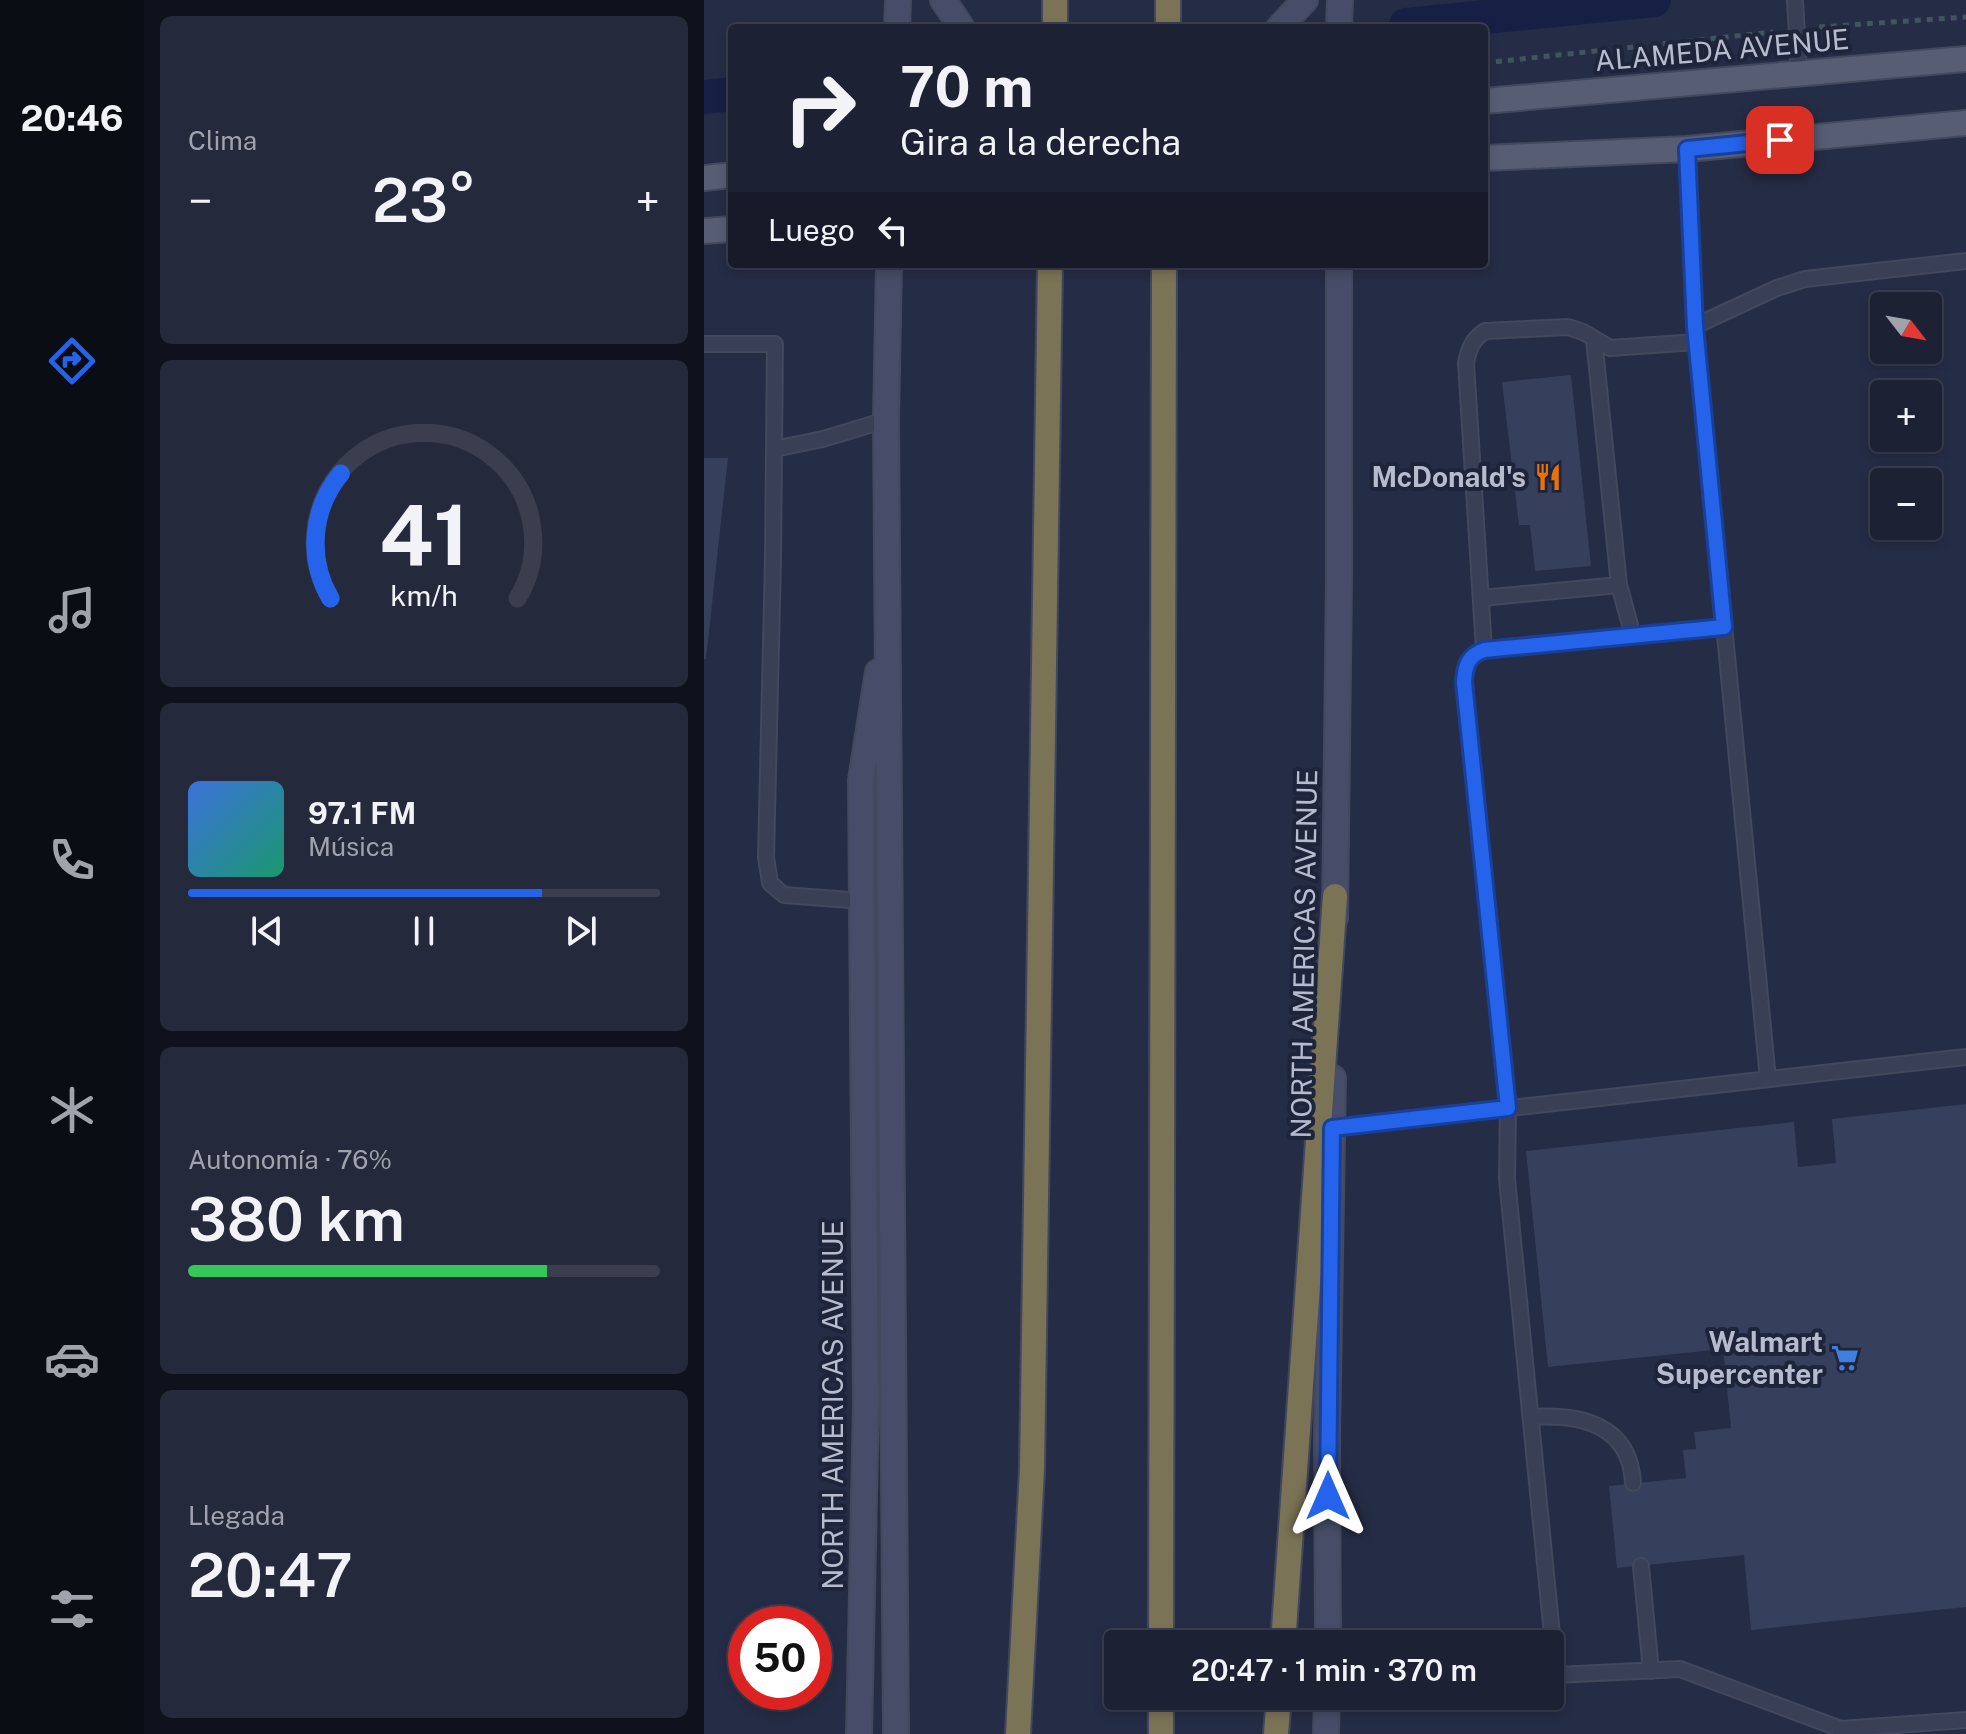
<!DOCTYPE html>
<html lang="es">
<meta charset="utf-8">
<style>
:root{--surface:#1c2134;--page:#25293c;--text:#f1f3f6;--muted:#a0a3ac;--line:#3a3e4f;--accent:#2563eb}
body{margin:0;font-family:"Public Sans",sans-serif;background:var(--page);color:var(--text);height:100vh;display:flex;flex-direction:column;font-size:30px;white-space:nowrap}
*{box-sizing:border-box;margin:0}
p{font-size:26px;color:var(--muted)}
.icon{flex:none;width:44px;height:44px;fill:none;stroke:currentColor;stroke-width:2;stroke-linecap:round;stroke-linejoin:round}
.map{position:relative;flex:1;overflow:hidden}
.details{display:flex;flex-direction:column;gap:16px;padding:16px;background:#0f121d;width:560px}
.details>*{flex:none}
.hud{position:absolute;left:24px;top:24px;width:760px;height:244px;border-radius:8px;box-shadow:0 4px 12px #0003,0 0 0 2px var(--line);background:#1c2134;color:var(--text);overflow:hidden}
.needle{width:52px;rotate:121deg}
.buttons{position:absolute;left:1166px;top:292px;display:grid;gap:16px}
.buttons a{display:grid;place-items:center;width:72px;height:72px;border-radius:8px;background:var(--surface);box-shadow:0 4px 12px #0003,0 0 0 2px var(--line);font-size:40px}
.speed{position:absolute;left:24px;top:1606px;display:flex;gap:16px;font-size:40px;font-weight:700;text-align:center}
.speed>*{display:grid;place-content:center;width:104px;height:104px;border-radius:50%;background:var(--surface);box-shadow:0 4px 12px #0003,0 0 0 2px var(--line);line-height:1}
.speed .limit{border:12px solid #d22;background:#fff;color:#111}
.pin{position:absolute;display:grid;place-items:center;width:68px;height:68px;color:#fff;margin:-34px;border-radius:16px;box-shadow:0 4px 12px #0006}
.me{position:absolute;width:88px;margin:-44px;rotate:0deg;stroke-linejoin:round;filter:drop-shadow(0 0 6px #0008)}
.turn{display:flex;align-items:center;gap:28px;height:168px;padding:0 40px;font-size:36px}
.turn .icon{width:104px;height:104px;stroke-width:2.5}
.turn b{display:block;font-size:56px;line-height:68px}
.then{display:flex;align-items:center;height:76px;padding:0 40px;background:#0003;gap:16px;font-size:30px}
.big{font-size:60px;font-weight:600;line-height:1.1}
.details .tile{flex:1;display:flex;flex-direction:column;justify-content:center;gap:12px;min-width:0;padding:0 28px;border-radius:12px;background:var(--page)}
.details .dial{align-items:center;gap:0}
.dial svg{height:208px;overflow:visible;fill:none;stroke:var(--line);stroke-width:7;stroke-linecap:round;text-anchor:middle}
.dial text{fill:var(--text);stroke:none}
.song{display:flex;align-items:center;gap:24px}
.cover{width:96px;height:96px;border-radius:12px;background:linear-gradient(135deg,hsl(220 70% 55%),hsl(160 70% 35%))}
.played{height:8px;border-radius:4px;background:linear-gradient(90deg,var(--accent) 75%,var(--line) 75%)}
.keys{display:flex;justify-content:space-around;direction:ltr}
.heat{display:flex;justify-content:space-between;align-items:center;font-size:44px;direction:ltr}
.charge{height:12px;border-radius:6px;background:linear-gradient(90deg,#34c759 76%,var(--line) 0)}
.trip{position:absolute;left:400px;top:1630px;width:460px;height:80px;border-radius:8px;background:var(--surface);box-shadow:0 4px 12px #0003,0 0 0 2px var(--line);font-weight:600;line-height:80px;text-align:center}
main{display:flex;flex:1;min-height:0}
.tab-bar{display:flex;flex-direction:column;width:144px;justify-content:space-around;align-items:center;background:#0b0d15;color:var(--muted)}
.tab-bar .icon{width:56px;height:56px}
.tab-bar .on{color:var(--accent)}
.tab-bar b{font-size:36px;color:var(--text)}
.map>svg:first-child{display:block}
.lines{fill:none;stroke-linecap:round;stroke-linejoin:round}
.canal{stroke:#162044;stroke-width:34}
.building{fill:#363f5b}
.lane-casing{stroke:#43485d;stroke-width:18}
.secondary-casing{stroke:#43485d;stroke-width:28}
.primary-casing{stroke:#43485d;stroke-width:28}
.highway-casing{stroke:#41475c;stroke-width:28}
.path{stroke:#40555d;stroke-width:5;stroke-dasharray:6 6;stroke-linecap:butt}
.lane{stroke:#393f54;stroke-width:14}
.secondary{stroke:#474d68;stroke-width:24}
.primary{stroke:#575e74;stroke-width:24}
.highway{stroke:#7b7356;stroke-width:24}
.route-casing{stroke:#184099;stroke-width:20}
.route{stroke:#2563eb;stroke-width:14}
.labels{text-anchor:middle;stroke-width:8;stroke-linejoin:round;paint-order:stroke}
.street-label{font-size:28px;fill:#b7bbce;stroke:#1e243a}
.poi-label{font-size:28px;font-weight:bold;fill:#b7bbce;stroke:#1e243a;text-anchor:end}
</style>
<main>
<nav class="tab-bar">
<b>20:46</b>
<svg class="icon on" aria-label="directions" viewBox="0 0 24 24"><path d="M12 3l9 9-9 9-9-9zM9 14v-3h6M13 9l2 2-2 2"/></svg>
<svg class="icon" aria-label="music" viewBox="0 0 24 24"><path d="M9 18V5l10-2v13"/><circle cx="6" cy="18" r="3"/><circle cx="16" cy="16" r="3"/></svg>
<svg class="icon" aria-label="phone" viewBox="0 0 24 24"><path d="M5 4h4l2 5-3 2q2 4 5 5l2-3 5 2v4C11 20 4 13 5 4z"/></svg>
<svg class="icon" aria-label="climate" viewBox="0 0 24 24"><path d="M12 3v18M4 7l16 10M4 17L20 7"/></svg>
<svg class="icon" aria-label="car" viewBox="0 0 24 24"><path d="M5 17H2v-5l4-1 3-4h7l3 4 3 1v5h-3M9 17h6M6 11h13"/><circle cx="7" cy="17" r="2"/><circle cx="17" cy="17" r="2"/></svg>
<svg class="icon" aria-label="filters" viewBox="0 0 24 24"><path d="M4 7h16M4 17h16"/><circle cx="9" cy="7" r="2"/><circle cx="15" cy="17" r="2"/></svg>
</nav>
<section class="details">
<div class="tile"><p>Clima</p>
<div class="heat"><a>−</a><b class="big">23°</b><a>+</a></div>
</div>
<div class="tile dial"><svg viewBox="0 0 100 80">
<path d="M14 69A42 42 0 1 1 86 69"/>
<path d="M14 69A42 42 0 0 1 18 21" stroke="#2563eb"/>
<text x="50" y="56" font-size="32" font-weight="700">41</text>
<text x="50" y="72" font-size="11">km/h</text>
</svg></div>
<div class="tile">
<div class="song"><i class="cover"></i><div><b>97.1 FM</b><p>Música</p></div></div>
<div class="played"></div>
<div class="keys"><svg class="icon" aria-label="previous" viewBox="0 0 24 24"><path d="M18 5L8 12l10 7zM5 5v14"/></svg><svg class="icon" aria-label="pause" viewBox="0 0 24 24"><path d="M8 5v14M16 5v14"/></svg><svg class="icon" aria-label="next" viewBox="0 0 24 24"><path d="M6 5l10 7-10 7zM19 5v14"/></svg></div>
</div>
<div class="tile"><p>Autonomía · 76%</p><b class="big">380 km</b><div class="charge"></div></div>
<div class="tile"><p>Llegada</p><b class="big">20:47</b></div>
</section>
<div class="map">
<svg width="1262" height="1734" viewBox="0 0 1262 1734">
<rect width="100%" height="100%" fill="#252c45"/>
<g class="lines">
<path class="canal" d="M 702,25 L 950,0
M 0,97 L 28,94"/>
</g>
<path class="building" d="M 867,375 L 887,566 L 831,571 L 826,525 L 815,525 L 798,382 Z
M 0,458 L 24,458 L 2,659 L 0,659 Z
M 1262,1104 L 1262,1607 L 1047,1630 L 1040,1555 L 913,1568 L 905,1486 L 982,1478 L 979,1450 L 992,1449 L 990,1432 L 1027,1428 L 1019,1349 L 844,1367 L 822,1151 L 1090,1122 L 1094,1167 L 1132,1163 L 1128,1119 Z"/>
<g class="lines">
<g class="lane-casing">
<path id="lane" d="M 1091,0 L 1095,73
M 983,149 L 991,326 L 1064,1079
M 991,326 L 1073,288 L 1101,279 L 1262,261
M 0,344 L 71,344 L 69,558 L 62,857 L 66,883 L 80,895 L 159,901
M 70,449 L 119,439 L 182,420
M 915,585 L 929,636
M 777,598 L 915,585 L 890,339
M 1020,627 L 780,650 C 764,656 761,665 760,682 L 804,1108 L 803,1179 L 852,1675 L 976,1669 L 1137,1729 L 1262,1720
M 780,650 L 762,363 C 765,348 768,340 781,331 L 864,327 L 879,332 L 906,348 L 993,342
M 628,1128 L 1262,1057
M 827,1417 C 876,1414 926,1424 929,1483
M 937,1566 L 947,1671"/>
</g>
<g class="secondary-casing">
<path id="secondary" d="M 239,0 L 258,28
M 193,28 L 194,0
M 575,28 L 601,0
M 635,28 L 636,0
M 185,264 L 182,420 L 192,1734
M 631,918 L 635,578 L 635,264
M 624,1644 L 623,1437 L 629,1078
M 155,1734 L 162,1404 L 157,780 L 174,672
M 622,1734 L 623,1696"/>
</g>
<g class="primary-casing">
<path id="primary" d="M 780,101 L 1262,59
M 780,158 L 983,149 L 1262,123
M 0,178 L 28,175
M 0,231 L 28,229"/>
</g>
<g class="highway-casing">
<path id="highway" d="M 351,28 L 351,0
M 464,28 L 464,0
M 457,1644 L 460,264
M 579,1644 L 631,896
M 314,1734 L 328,1469 L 346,264
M 457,1734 L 457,1696
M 572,1734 L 575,1696"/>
</g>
<path class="path" d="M 1115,27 L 1262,17
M 780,63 L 1069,32"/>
<use href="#lane" class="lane"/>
<use href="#secondary" class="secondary"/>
<use href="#primary" class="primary"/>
<use href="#highway" class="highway"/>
</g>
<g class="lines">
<g class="route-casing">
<path id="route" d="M 624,1496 L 628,1128 L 804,1108 L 760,682 C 761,665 764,656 780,650 L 1020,627 L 991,326 L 983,149 L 1076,140"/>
</g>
<use href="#route" class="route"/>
</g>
<defs>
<g id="restaurant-bare" transform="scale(2.16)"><path d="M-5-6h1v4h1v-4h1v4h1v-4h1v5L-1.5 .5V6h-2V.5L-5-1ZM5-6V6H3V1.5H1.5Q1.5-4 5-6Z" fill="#e8710a" stroke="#1e243a" stroke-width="2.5" paint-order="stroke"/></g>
<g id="supermarket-bare" transform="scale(2.16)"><path d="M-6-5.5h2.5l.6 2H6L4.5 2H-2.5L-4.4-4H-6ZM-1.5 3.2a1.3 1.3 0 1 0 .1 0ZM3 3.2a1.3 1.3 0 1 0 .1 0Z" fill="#3f7fe0" stroke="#1e243a" stroke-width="2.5" paint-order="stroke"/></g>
</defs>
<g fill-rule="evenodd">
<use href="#restaurant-bare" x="844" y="477"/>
<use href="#supermarket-bare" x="1141" y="1358"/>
</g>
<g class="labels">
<g class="street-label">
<text transform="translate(1018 50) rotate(-5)" y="10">ALAMEDA AVENUE</text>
<text transform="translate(600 954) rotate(-89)" y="10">NORTH AMERICAS AVENUE</text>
<text transform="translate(129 1405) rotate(-90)" y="10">NORTH AMERICAS AVENUE</text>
</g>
<g class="poi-label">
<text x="822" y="487">McDonald's</text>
<text x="1119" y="1352">Walmart<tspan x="1119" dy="32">Supercenter</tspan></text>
</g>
</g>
</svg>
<div class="buttons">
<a><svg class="needle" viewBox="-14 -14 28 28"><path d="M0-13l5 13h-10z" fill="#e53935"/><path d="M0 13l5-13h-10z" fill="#a0a3ac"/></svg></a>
<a>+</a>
<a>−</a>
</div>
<div class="speed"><div class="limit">50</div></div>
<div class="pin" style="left:1076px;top:140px;background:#d93025"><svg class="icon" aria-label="arrive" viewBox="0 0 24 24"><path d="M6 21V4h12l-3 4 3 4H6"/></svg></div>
<svg class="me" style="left:624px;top:1496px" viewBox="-20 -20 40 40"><path d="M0-17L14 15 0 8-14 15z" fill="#2563eb" stroke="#fff" stroke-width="4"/></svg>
<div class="trip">20:47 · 1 min · 370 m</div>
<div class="hud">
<div class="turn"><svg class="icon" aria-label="right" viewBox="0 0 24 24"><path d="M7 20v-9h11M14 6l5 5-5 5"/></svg><div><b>70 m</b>Gira a la derecha</div></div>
<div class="then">Luego<svg class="icon" aria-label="left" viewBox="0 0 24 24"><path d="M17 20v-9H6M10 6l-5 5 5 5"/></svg></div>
</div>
</div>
</main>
